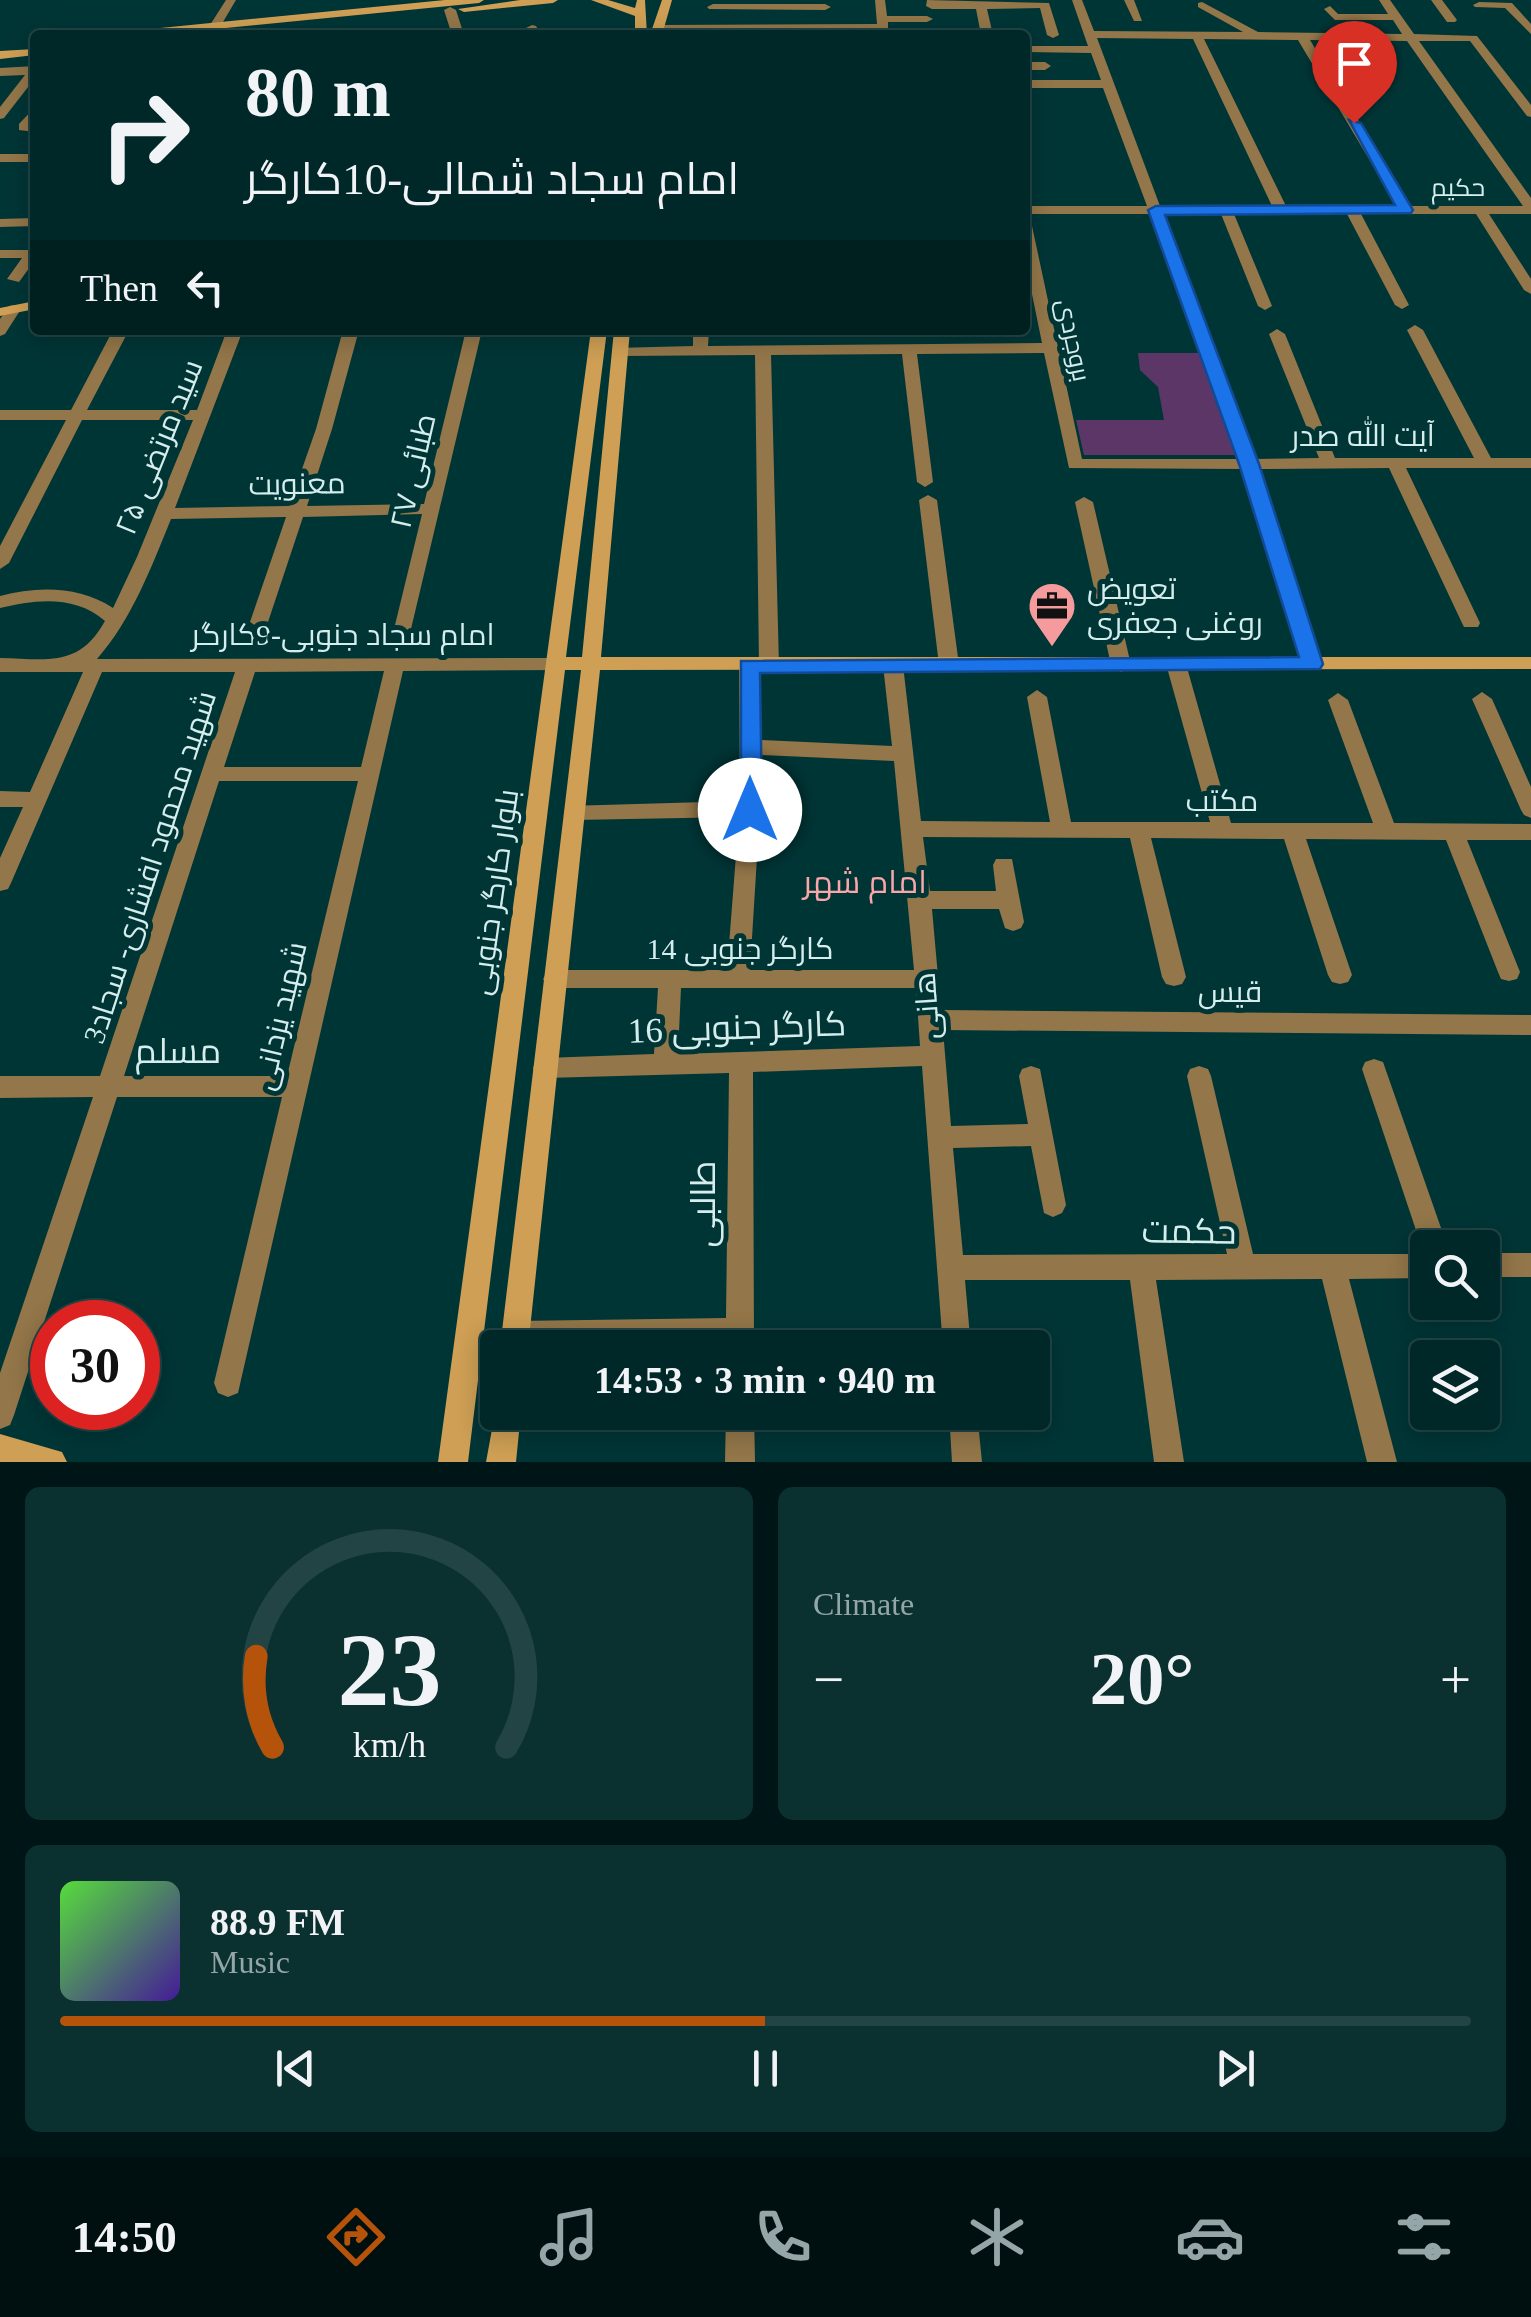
<!DOCTYPE html>
<meta charset="utf-8">
<style>
:root{--surface:#002828;--page:#0a3030;--text:#f1f3f6;--muted:#95a6a8;--line:#224445;--accent:#b45309}
body{margin:0;font-family:"Times New Roman",Cairo,serif;background:var(--page);color:var(--text);height:100vh;display:flex;flex-direction:column;font-size:38px;white-space:nowrap}
*{box-sizing:border-box;margin:0}
p{font-size:32px;color:var(--muted)}
.icon{flex:none;width:55px;height:55px;fill:none;stroke:currentColor;stroke-width:2;stroke-linecap:round;stroke-linejoin:round}
.map{position:relative;height:1462px;overflow:hidden}
.panel{display:flex;flex-direction:column;gap:25px;padding:25px;background:#001616;flex:1}
.panel>*{flex:none}
.guide{position:absolute;left:30px;top:30px;width:1000px;height:305px;border-radius:10px;box-shadow:0 5px 25px #0003,0 0 0 2px var(--line);background:#002828;color:var(--text);overflow:hidden}
.fabs{position:absolute;left:1410px;top:1230px;display:grid;gap:20px}
.fabs a{display:grid;place-items:center;width:90px;height:90px;border-radius:10px;background:var(--surface);box-shadow:0 5px 25px #0003,0 0 0 2px var(--line);font-size:50px}
.speed{position:absolute;left:30px;top:1300px;display:flex;gap:20px;font-size:50px;font-weight:700;text-align:center}
.speed>*{display:grid;place-content:center;width:130px;height:130px;border-radius:50%;background:var(--surface);box-shadow:0 5px 25px #0003,0 0 0 2px var(--line);line-height:1}
.speed .limit{border:15px solid #d22;background:#fff;color:#111}
.pin{position:absolute;display:grid;place-items:center;width:85px;height:85px;color:#fff;margin:-102px -42px;border-radius:50% 50% 50% 0;rotate:-45deg;box-shadow:0 0 10px #0007}
.pin .icon{rotate:45deg}
.me{position:absolute;width:110px;margin:-55px;rotate:0deg;stroke-linejoin:round;filter:drop-shadow(0 0 8px #0008)}
.turn{display:flex;align-items:center;gap:35px;height:210px;padding:0 50px;font-size:45px}
.turn .icon{width:130px;height:130px;stroke-width:2.5}
.turn b{display:block;font-size:70px;line-height:85px}
.then{display:flex;align-items:center;height:95px;padding:0 50px;background:#0003;gap:20px;font-size:38px}
.big{font-size:75px;font-weight:600;line-height:1.1}
.panel .card{flex:1;display:flex;flex-direction:column;justify-content:center;gap:15px;min-width:0;padding:0 35px;border-radius:15px;background:var(--page)}
.panel .dial{align-items:center;gap:0}
.dial svg{height:260px;overflow:visible;fill:none;stroke:var(--line);stroke-width:7;stroke-linecap:round;text-anchor:middle}
.dial text{fill:var(--text);stroke:none}
.song{display:flex;align-items:center;gap:30px}
.cover{width:120px;height:120px;border-radius:15px;background:linear-gradient(135deg,hsl(110 70% 55%),hsl(260 70% 35%))}
.played{height:10px;border-radius:5px;background:linear-gradient(90deg,var(--accent) 50%,var(--line) 50%)}
.keys{display:flex;justify-content:space-around;direction:ltr}
.heat{display:flex;justify-content:space-between;align-items:center;font-size:55px;direction:ltr}
.panel .tiles{flex:1;display:grid;gap:25px;grid-template-columns:1fr 1fr}
.card:last-child{grid-column:span 2}
.trip{position:absolute;left:480px;top:1330px;width:570px;height:100px;border-radius:10px;background:var(--surface);box-shadow:0 5px 25px #0003,0 0 0 2px var(--line);font-weight:600;line-height:100px;text-align:center}
.dock{display:flex;height:160px;justify-content:space-around;align-items:center;background:#001010;color:var(--muted)}
.dock .icon{width:70px;height:70px}
.dock .active{color:var(--accent)}
.dock b{font-size:45px;color:var(--text)}
.map>svg:first-child{display:block}
.green{fill:#5d3668}
.lines{fill:none;stroke-linecap:round;stroke-linejoin:round}
.street{fill:#937649;fill-rule:evenodd}
.secondary{fill:#ce9f54;fill-rule:evenodd}
.route{fill:#1a73e8;stroke:#114b97;stroke-width:2.5}
.labels{text-anchor:middle;stroke-width:10;stroke-linejoin:round;paint-order:stroke}
.far-street-label{font-size:25px;fill:#d5eded;stroke:#003536}
.street-label{font-size:30px;fill:#d5eded;stroke:#003536}
.poi-label{font-size:30px;fill:#d5eded;stroke:#003536;text-anchor:start}
.neighbourhood-label{font-size:32px;fill:#fba7a9;stroke:#003536}
.near-street-label{font-size:35px;fill:#d5eded;stroke:#003536}
</style>
<div class="map">
<svg width="1531" height="1462" viewBox="0 0 1531 1462">
<rect width="100%" height="100%" fill="#003536"/>
<path class="green" d="M 1138,353 L 1203,353 L 1235,455 L 1084,455 L 1076,420 L 1164,420 L 1158,387 L 1140,370 Z"/>
<g class="lines">
<path class="street" d="M 226,0 L 236,0 L 220,27 L 212,27 L 210,25 Z
M 875,0 L 885,0 L 887,16 L 927,16 L 933,19 L 927,22 L 888,22 L 888,35 L 880,35 L 878,30 L 658,31 L 652,28 L 658,25 L 877,24 Z
M 927,0 L 1049,3 L 1059,35 L 1053,38 L 1047,35 L 1040,8 L 987,9 L 993,35 L 981,35 L 976,9 L 932,9 L 926,6 Z
M 1072,0 L 1082,0 L 1094,31 L 1243,32 L 1198,7 L 1198,3 L 1202,2 L 1258,32 L 1402,34 L 1393,20 L 1335,20 L 1324,9 L 1330,6 L 1338,14 L 1388,14 L 1379,0 L 1390,0 L 1414,34 L 1477,36 L 1531,105 L 1531,117 L 1527,116 L 1470,41 L 1419,41 L 1531,198 L 1531,214 L 1489,214 L 1531,279 L 1531,294 L 1524,290 L 1476,214 L 1361,214 L 1409,305 L 1402,309 L 1395,305 L 1347,214 L 1234,214 L 1272,306 L 1265,310 L 1258,306 L 1221,214 L 1163,214 L 1255,459 L 1319,458 L 1269,334 L 1277,329 L 1285,334 L 1335,458 L 1474,458 L 1407,330 L 1415,325 L 1423,330 L 1491,458 L 1531,458 L 1531,468 L 1406,468 L 1480,623 L 1478,627 L 1464,627 L 1462,623 L 1389,468 L 1259,469 L 1322,664 L 1312,670 L 1302,664 L 1242,469 L 1069,468 L 1044,353 L 917,354 L 933,482 L 925,487 L 917,482 L 902,354 L 771,355 L 779,666 L 769,673 L 762,671 L 759,666 L 755,355 L 620,356 L 612,351 L 615,348 L 693,346 L 693,330 L 709,330 L 708,346 L 1042,343 L 1025,260 L 1025,222 L 1032,226 L 1082,459 L 1239,459 L 1150,214 L 1025,214 L 1025,206 L 1147,206 L 1103,88 L 1025,88 L 1025,80 L 1101,80 L 1091,53 L 1025,52 L 1025,46 L 1088,46 ZM 1097,38 L 1193,39 L 1272,206 L 1160,206 ZM 1204,39 L 1298,40 L 1397,206 L 1286,206 ZM 1310,40 L 1407,41 L 1523,206 L 1410,206 Z
M 1124,0 L 1134,0 L 1142,21 L 1134,21 Z
M 1431,0 L 1442,0 L 1457,20 L 1455,22 L 1447,22 Z
M 1479,2 L 1512,3 L 1531,24 L 1531,34 L 1505,8 L 1475,7 L 1473,5 Z
M 713,4 L 825,4 L 831,7 L 825,10 L 709,9 L 707,7 Z
M 450,7 L 456,10 L 464,35 L 452,35 L 444,10 Z
M 532,25 L 536,26 L 541,35 L 529,35 L 526,28 Z
M 642,29 L 648,32 L 646,34 L 613,35 Z
M 1025,62 L 1045,62 L 1051,66 L 1045,70 L 1025,70 Z
M 35,66 L 35,78 L 4,118 L 0,119 L 0,107 L 25,75 L 0,76 L 0,68 Z
M 35,107 L 32,124 L 35,124 L 35,132 L 19,130 L 19,124 Z
M 0,154 L 35,154 L 35,162 L 0,162 Z
M 35,218 L 35,226 L 0,227 L 0,219 Z
M 0,250 L 35,250 L 35,260 L 19,282 L 7,279 L 22,258 L 0,258 Z
M 14,305 L 21,309 L 5,334 L 0,336 L 0,319 L 9,306 Z
M 113,330 L 129,330 L 87,410 L 197,410 L 227,330 L 243,330 L 175,508 L 289,506 L 316,429 L 343,330 L 359,330 L 332,429 L 307,506 L 424,504 L 466,330 L 482,330 L 411,629 L 404,631 L 395,625 L 422,514 L 303,517 L 268,622 L 259,628 L 250,622 L 286,517 L 171,519 C 151,568 132,619 97,659 L 559,658 L 569,664 L 559,670 L 403,671 L 238,1393 L 228,1397 L 218,1393 L 214,1383 L 282,1097 L 117,1097 L 14,1415 L 10,1425 L 0,1429 L 0,1373 L 93,1097 L 0,1098 L 0,1076 L 100,1076 L 235,672 L 102,672 L 11,883 L 8,889 L 0,891 L 0,858 L 23,807 L 0,807 L 0,791 L 30,792 L 83,672 L 0,672 L 0,658 C 47,659 79,668 105,621 C 76,595 36,599 0,608 L 0,596 C 38,586 79,586 113,608 L 137,557 L 193,420 L 82,420 L 9,563 L 0,569 L 0,546 L 66,420 L 0,420 L 0,410 L 71,410 ZM 384,671 L 361,767 L 224,767 L 255,672 ZM 219,781 L 358,781 L 287,1076 L 124,1076 Z
M 928,495 L 937,500 L 959,665 L 949,672 L 939,665 L 919,500 Z
M 1084,497 L 1093,502 L 1131,665 L 1121,672 L 1111,665 L 1075,502 Z
M 893,658 L 903,665 L 921,821 L 1050,822 L 1027,697 L 1037,690 L 1047,697 L 1071,822 L 1210,822 L 1166,664 L 1176,658 L 1186,664 L 1231,823 L 1373,823 L 1328,700 L 1338,693 L 1348,700 L 1394,823 L 1531,824 L 1531,840 L 1467,840 L 1520,972 L 1517,979 L 1509,981 L 1501,979 L 1498,972 L 1446,840 L 1306,839 L 1352,975 L 1348,982 L 1340,984 L 1332,982 L 1328,975 L 1284,839 L 1151,838 L 1186,977 L 1182,984 L 1174,986 L 1166,984 L 1162,977 L 1130,838 L 923,837 L 930,891 L 996,891 L 993,865 L 996,859 L 1012,859 L 1024,922 L 1021,928 L 1013,931 L 1005,928 L 999,909 L 932,909 L 941,1010 L 1531,1015 L 1531,1035 L 943,1030 L 951,1126 L 1028,1124 L 1019,1076 L 1022,1069 L 1031,1066 L 1040,1069 L 1066,1205 L 1062,1213 L 1053,1217 L 1044,1213 L 1031,1146 L 953,1148 L 963,1255 L 1227,1254 L 1187,1076 L 1190,1069 L 1199,1066 L 1208,1069 L 1211,1076 L 1253,1254 L 1424,1254 L 1362,1069 L 1365,1062 L 1374,1059 L 1383,1062 L 1448,1248 L 1428,1248 L 1428,1278 L 1349,1279 L 1397,1462 L 1367,1462 L 1322,1279 L 1156,1280 L 1184,1462 L 1154,1462 L 1130,1280 L 965,1280 L 971,1348 L 943,1348 L 922,1066 L 753,1072 L 754,1348 L 726,1348 L 726,1344 L 516,1347 L 506,1343 L 502,1334 L 506,1325 L 516,1321 L 726,1318 L 729,1073 L 545,1078 L 536,1075 L 533,1068 L 536,1061 L 545,1058 L 654,1054 L 658,988 L 555,988 L 547,986 L 543,979 L 547,972 L 555,970 L 727,970 L 739,817 L 574,820 L 567,818 L 564,812 L 567,806 L 740,801 L 739,666 L 749,659 L 759,666 L 760,740 L 892,746 L 883,665 ZM 760,755 L 894,761 L 914,970 L 750,970 L 760,809 ZM 681,988 L 916,988 L 920,1046 L 678,1054 Z
M 1482,692 L 1492,699 L 1531,787 L 1531,818 L 1524,815 L 1521,810 L 1472,699 Z
M 1482,1253 L 1531,1253 L 1531,1277 L 1482,1277 Z
M 726,1412 L 754,1412 L 755,1462 L 725,1462 Z
M 949,1412 L 977,1412 L 982,1462 L 952,1462 Z"/>
<path class="secondary" d="M 445,0 L 484,0 L 479,3 L 155,35 L 114,35 L 120,32 Z
M 520,0 L 558,0 L 553,3 L 464,12 L 458,9 Z
M 591,0 L 608,0 L 635,8 L 637,0 L 645,0 L 647,35 L 635,35 L 635,16 Z
M 662,0 L 672,0 L 662,35 L 650,35 Z
M 35,49 L 35,55 L 0,59 L 0,51 Z
M 35,301 L 35,309 L 0,316 L 0,308 Z
M 591,330 L 607,330 L 566,657 L 582,657 L 614,330 L 630,330 L 601,657 L 1531,657 L 1531,669 L 600,670 L 528,1348 L 500,1348 L 581,670 L 565,670 L 468,1462 L 438,1462 Z
M 497,1402 L 498,1412 L 521,1412 L 516,1462 L 486,1462 Z
M 0,1434 L 62,1452 L 67,1462 L 0,1462 Z"/>
</g>
<path class="route" d="M 1349,120 L 1361,123 L 1413,210 L 1411,213 L 1165,215 L 1259,464 L 1323,664 L 1320,669 L 760,673 L 762,810 L 750,818 L 741,816 L 741,661 L 1299,657 L 1239,464 L 1148,210 L 1156,206 L 1395,205 Z"/>
<defs>
<g id="office-pin" transform="scale(2.5)"><path d="M0 17L-7.5 6A9.5 9.5 0 1 1 7.5 6Z" fill="#f59b9d" stroke="#003536"/><path d="M-6-3h4V-5.5h4V-3h4V5H-6ZM-1-4.5V-3h2v-1.5ZM-6 0V1H6V0Z" fill="#111"/></g>
</defs>
<g fill-rule="evenodd">
<use href="#office-pin" x="1052" y="606"/>
</g>
<g class="labels">
<g class="far-street-label">
<text x="1458" y="196">حکیم</text>
<text transform="translate(1074 340) rotate(78)" y="9">بروجردی</text>
</g>
<g class="street-label">
<text x="1363" y="446">آیت الله صدر</text>
<text transform="translate(159 447) rotate(-68)" y="10">۲۵ سید مرتضی</text>
<text transform="translate(413 471) rotate(-77)" y="10">طبائی ۲۷</text>
<text transform="translate(297 484) rotate(-1)" y="10">معنویت</text>
<text x="343" y="645">امام سجاد جنوبی-9کارگر</text>
<text x="1222" y="811">مکتب</text>
<text transform="translate(150 867) rotate(-72)" y="10">شهید محمود افشاری- سجاد3</text>
<text transform="translate(494 892) rotate(-82)" y="10">بلوار کارگر جنوبی</text>
<text x="740" y="959">کارگر جنوبی 14</text>
<text x="1230" y="1002">قیس</text>
<text transform="translate(927 1006) rotate(-94)" y="10">هانی</text>
<text transform="translate(280 1016) rotate(-77)" y="10">شهید یزدانی</text>
</g>
<g class="poi-label">
<text x="1087" y="599">تعویض<tspan x="1087" dy="34">روغنی جعفری</tspan></text>
</g>
<g class="neighbourhood-label">
<text x="865" y="893">امام شهر</text>
</g>
<g class="near-street-label">
<text transform="translate(737 1027) rotate(-2)" y="12">کارگر جنوبی 16</text>
<text x="178" y="1063">مسلم</text>
<text transform="translate(703 1204) rotate(-90)" y="12">طالبی</text>
<text transform="translate(1189 1231) rotate(1)" y="12">حکمت</text>
</g>
</g>
</svg>
<div class="fabs">
<a><svg class="icon" aria-label="search" viewBox="0 0 24 24"><circle cx="10" cy="10" r="6"/><path d="M15 15l6 6"/></svg></a>
<a><svg class="icon" aria-label="layers" viewBox="0 0 24 24"><path d="M12 4l9 5-9 5-9-5zM3 14l9 5 9-5"/></svg></a>
</div>
<div class="speed"><div class="limit">30</div></div>
<div class="pin" style="left:1354px;top:123px;background:#d93025"><svg class="icon" aria-label="arrive" viewBox="0 0 24 24"><path d="M6 21V4h12l-3 4 3 4H6"/></svg></div>
<svg class="me" style="left:750px;top:810px" viewBox="-20 -20 40 40"><circle r="19" fill="#fff"/><path d="M0-13L10 11 0 6-10 11z" fill="#1a73e8"/></svg>
<div class="trip">14:53 · 3 min · 940 m</div>
<div class="guide">
<div class="turn"><svg class="icon" aria-label="right" viewBox="0 0 24 24"><path d="M7 20v-9h11M14 6l5 5-5 5"/></svg><div><b>80 m</b>امام سجاد شمالی-10کارگر</div></div>
<div class="then">Then<svg class="icon" aria-label="left" viewBox="0 0 24 24"><path d="M17 20v-9H6M10 6l-5 5 5 5"/></svg></div>
</div>
</div>
<section class="panel">
<div class="tiles">
<div class="card dial"><svg viewBox="0 0 100 80">
<path d="M14 69A42 42 0 1 1 86 69"/>
<path d="M14 69A42 42 0 0 1 9 41" stroke="#b45309"/>
<text x="50" y="56" font-size="32" font-weight="700">23</text>
<text x="50" y="72" font-size="11">km/h</text>
</svg></div>
<div class="card"><p>Climate</p>
<div class="heat"><a>−</a><b class="big">20°</b><a>+</a></div>
</div>
<div class="card">
<div class="song"><i class="cover"></i><div><b>88.9 FM</b><p>Music</p></div></div>
<div class="played"></div>
<div class="keys"><svg class="icon" aria-label="previous" viewBox="0 0 24 24"><path d="M18 5L8 12l10 7zM5 5v14"/></svg><svg class="icon" aria-label="pause" viewBox="0 0 24 24"><path d="M8 5v14M16 5v14"/></svg><svg class="icon" aria-label="next" viewBox="0 0 24 24"><path d="M6 5l10 7-10 7zM19 5v14"/></svg></div>
</div>
</div>
</section>
<nav class="dock">
<b>14:50</b>
<svg class="icon active" aria-label="directions" viewBox="0 0 24 24"><path d="M12 3l9 9-9 9-9-9zM9 14v-3h6M13 9l2 2-2 2"/></svg>
<svg class="icon" aria-label="music" viewBox="0 0 24 24"><path d="M9 18V5l10-2v13"/><circle cx="6" cy="18" r="3"/><circle cx="16" cy="16" r="3"/></svg>
<svg class="icon" aria-label="phone" viewBox="0 0 24 24"><path d="M5 4h4l2 5-3 2q2 4 5 5l2-3 5 2v4C11 20 4 13 5 4z"/></svg>
<svg class="icon" aria-label="climate" viewBox="0 0 24 24"><path d="M12 3v18M4 7l16 10M4 17L20 7"/></svg>
<svg class="icon" aria-label="car" viewBox="0 0 24 24"><path d="M5 17H2v-5l4-1 3-4h7l3 4 3 1v5h-3M9 17h6M6 11h13"/><circle cx="7" cy="17" r="2"/><circle cx="17" cy="17" r="2"/></svg>
<svg class="icon" aria-label="filters" viewBox="0 0 24 24"><path d="M4 7h16M4 17h16"/><circle cx="9" cy="7" r="2"/><circle cx="15" cy="17" r="2"/></svg>
</nav>
